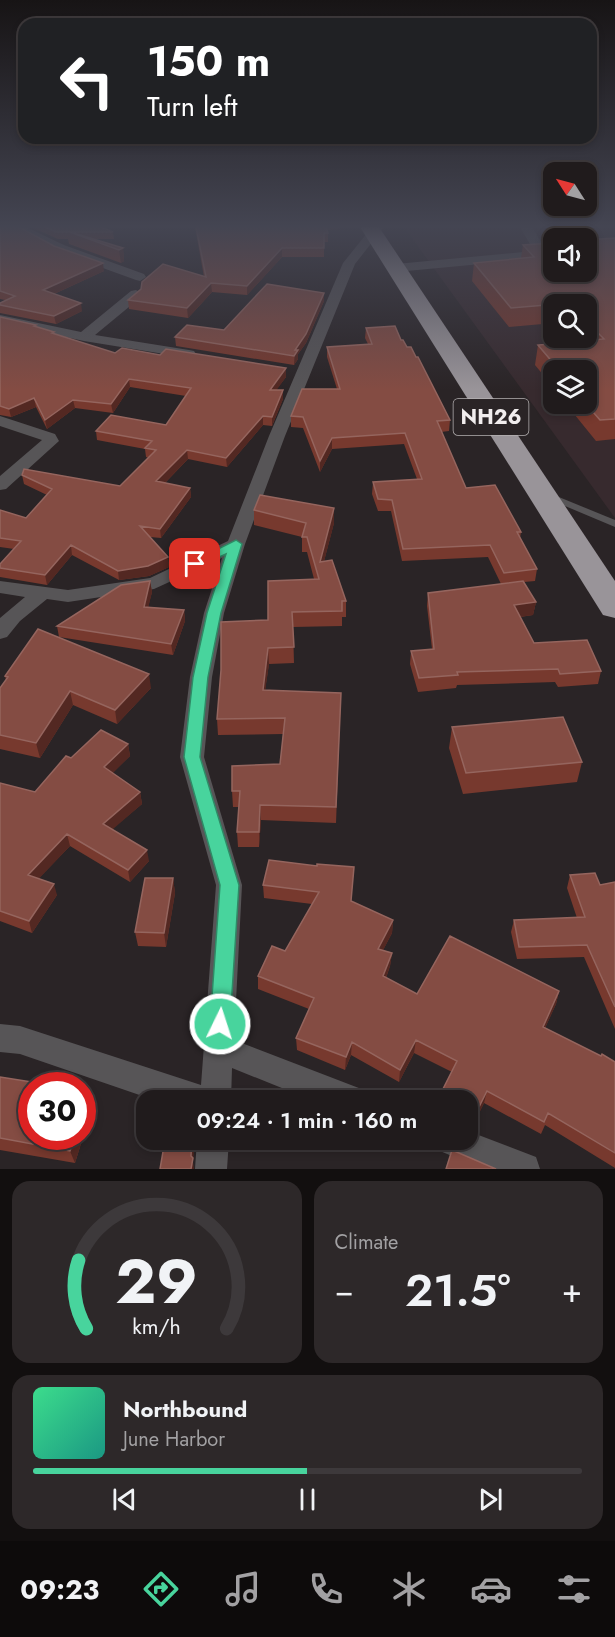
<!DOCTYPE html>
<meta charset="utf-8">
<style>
:root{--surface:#201b1c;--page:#2d2829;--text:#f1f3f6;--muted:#a2a1a3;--line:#3d393b;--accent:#48d49d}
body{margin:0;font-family:Jost,sans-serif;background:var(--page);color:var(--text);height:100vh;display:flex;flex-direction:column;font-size:22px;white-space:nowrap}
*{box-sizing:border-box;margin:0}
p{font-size:20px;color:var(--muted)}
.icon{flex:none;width:33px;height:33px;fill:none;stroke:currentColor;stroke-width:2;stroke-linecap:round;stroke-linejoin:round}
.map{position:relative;height:1169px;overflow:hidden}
.panel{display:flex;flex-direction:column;gap:12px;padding:12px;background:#120f0f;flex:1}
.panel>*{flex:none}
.hud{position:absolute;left:18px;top:18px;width:579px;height:126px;border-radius:18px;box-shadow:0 3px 9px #0003,0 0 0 2px var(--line);background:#202124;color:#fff;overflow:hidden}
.needle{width:39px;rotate:306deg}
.tools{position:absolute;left:543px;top:162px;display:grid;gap:12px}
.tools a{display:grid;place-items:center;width:54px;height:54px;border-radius:12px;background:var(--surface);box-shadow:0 3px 9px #0003,0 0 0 2px var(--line);font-size:30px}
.speed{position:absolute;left:18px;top:1072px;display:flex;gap:12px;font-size:30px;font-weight:700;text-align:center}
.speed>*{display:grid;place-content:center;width:78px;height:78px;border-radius:50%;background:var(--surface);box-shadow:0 3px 9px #0003,0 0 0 2px var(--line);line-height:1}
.speed .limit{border:9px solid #d22;background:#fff;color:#111}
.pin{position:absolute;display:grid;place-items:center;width:51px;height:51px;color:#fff;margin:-26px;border-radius:12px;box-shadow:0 3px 9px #0006}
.me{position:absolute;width:66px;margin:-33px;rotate:4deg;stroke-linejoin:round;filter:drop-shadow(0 0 4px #0008)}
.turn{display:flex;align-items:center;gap:21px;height:126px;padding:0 30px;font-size:27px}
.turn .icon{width:78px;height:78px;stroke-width:2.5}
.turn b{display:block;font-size:42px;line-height:51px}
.big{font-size:45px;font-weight:600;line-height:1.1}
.panel .card{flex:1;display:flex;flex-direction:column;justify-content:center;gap:9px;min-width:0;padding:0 21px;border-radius:18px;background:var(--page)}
.panel .dial{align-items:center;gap:0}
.dial svg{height:156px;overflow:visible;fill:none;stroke:var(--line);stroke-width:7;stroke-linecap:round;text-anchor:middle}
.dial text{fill:var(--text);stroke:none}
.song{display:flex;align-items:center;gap:18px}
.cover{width:72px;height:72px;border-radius:9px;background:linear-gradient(135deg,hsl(150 70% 55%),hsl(170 70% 35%))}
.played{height:6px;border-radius:3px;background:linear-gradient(90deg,var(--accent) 50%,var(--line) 50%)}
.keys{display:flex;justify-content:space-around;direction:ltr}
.heat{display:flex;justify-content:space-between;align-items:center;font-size:33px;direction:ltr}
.panel .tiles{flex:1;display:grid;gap:12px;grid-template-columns:1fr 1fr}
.card:last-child{grid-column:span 2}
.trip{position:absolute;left:136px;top:1090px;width:342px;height:60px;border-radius:18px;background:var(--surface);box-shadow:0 3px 9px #0003,0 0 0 2px var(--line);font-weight:600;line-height:60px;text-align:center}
.dock{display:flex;height:96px;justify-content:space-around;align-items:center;background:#0d0b0b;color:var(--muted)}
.dock .icon{width:42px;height:42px}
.dock .on{color:var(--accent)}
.dock b{font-size:27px;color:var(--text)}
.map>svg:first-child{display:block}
.built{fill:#372a2e;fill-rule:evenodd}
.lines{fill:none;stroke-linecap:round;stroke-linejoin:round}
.lane{fill:#575557;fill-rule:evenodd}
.street{fill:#575557;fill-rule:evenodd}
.highway{fill:#999499;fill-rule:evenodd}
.wall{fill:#77392e}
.shaded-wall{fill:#532822}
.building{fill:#844c43;stroke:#95655e;stroke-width:1.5}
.route{fill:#48d49d;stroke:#2f8a66;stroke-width:1.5}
.labels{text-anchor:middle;stroke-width:6;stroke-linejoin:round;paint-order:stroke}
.shield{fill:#2a2426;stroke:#b5b1b2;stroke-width:1.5}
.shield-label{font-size:21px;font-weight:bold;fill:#f1edee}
</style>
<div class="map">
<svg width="615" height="1169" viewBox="0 0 615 1169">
<rect width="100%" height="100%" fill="#2a2426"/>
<path class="built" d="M 407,227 L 615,227 L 615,518 L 406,230 ZM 554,238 L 586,238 L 586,272 L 554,272 ZM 554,304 L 586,304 L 586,338 L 554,338 ZM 554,370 L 586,370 L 586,404 L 554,404 Z"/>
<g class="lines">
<path class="lane" d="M 549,493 L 615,520 L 615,527 L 546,498 L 544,496 Z"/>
<path class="street" d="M 12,227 L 26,227 L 64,245 L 144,274 L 146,277 L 140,281 L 136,280 L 56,251 Z
M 372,227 L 384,227 L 355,264 L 285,436 L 245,544 L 224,613 L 212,677 L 204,757 L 242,885 L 234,1040 L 364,1090 L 369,1101 L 314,1101 L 232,1068 L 231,1101 L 157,1101 L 20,1054 L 0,1052 L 0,1024 L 20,1026 L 201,1085 L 216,885 L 180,757 L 190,677 L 204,613 L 222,558 L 154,589 L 68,602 L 47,599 L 20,621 L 7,637 L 0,639 L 0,618 L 25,597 L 0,593 L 0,581 L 68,590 L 150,578 L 228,541 L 269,436 L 343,263 Z
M 520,227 L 532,227 L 546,250 L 554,249 L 554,257 L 396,272 L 390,268 L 396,264 L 534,251 Z
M 136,290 L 142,294 L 141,297 L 95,335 L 189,350 L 194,351 L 196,354 L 194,357 L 189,358 L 84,341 L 0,323 L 0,315 L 81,332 L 131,291 Z
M 0,416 L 55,434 L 59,441 L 6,489 L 0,490 L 0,476 L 42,440 L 0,426 Z
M 468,1131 L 536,1157 L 540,1169 L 483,1169 L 440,1151 L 435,1140 L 468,1140 Z
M 197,1140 L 229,1140 L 227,1169 L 195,1169 Z"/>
<path class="highway" d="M 360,227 L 379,227 L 615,581 L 615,618 L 603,615 Z"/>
</g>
<path class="wall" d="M 0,227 L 54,246 L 104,271 L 54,294 L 82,311 L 56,324 L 0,313 L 0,303 L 5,300 L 0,299 Z
M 31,227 L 101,227 L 113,232 L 114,239 L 94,239 L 123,248 L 124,261 L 121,263 L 69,244 L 68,239 L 58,239 Z
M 195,227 L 340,227 L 340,229 L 327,230 L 328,233 L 328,242 L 324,242 L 324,257 L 282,257 L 247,295 L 212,292 L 188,318 L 129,309 L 128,300 L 204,277 Z
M 615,238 L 615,439 L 596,441 L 566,404 L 586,404 L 586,370 L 554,370 L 554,388 L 535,365 L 538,345 L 584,341 L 581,338 L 586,338 L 586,304 L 554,304 L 554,323 L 509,327 L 472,281 L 474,263 L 521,258 L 523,245 Z
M 324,293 L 324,301 L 306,343 L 298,354 L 298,359 L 294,365 L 176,346 L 175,337 L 224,330 Z
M 0,317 L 36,325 L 37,327 L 54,334 L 115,353 L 160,355 L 286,368 L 286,377 L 276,390 L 283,390 L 283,399 L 272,426 L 263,425 L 227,467 L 188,459 L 165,483 L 190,488 L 191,497 L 161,538 L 150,537 L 168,557 L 169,567 L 149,576 L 119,580 L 72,555 L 47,585 L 0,577 L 0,564 L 14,549 L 0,547 L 0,510 L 26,518 L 47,495 L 24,484 L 22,475 L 120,486 L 149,458 L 146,457 L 145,449 L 97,440 L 96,431 L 166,425 L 186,396 L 130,387 L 113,413 L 75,408 L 47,429 L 36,407 L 11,417 L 0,415 Z
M 366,328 L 401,340 L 407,347 L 450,420 L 449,431 L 441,432 L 466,488 L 521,532 L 520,538 L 537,569 L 535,581 L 524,582 L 536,602 L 533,615 L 520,617 L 534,643 L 601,671 L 598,684 L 558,687 L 555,682 L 457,685 L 456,688 L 418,692 L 410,664 L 411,651 L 432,649 L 427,606 L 428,593 L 501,584 L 488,557 L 402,561 L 391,511 L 378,511 L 372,494 L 373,482 L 417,479 L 404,444 L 332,449 L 320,472 L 303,428 L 291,427 L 291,416 L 337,389 L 327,357 L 327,347 L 368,344 L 365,338 Z
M 254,510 L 334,523 L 324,561 L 346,601 L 346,617 L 342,617 L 342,626 L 293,627 L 294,663 L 269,664 L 265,690 L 341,693 L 336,823 L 261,820 L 259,847 L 238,847 L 237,832 L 239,807 L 233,807 L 232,791 L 280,764 L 283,734 L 218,735 L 217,719 L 268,620 L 314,579 L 307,552 L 302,552 L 302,537 L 254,525 Z
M 150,581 L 152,592 L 148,607 L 184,610 L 185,621 L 173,655 L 59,637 L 57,626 Z
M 5,676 L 151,688 L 117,724 L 73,705 L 40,758 L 0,749 L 0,688 L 6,680 Z
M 452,727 L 582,762 L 577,782 L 463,794 L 449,748 Z
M 128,744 L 130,756 L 112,773 L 140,792 L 142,804 L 112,829 L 149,861 L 130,882 L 70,846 L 38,879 L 57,895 L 32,933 L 0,921 L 0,783 L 35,792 L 71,758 Z
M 317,866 L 354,867 L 351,901 L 393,920 L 392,933 L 383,950 L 392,953 L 390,966 L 386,978 L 417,994 L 559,991 L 556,1004 L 545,1028 L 601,1056 L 615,1062 L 615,1168 L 545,1125 L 541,1134 L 484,1103 L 473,1125 L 468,1122 L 468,1101 L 440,1101 L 441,1093 L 452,1072 L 414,1053 L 399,1082 L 351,1055 L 345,1070 L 297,1050 L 296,1038 L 309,1009 L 258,989 L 258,976 L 285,951 L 312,904 L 264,898 L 263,885 Z
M 570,875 L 600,885 L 615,882 L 615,1029 L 584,957 L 517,959 L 511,932 L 514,920 L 577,918 L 567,888 Z
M 173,878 L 175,893 L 166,947 L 138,946 L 135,932 Z
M 0,1077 L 93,1105 L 75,1163 L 0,1150 Z"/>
<path class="shaded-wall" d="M 123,248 L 124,261 L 121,263 L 119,250 Z
M 282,248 L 282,257 L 247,295 L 247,286 Z
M 103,263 L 104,271 L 45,298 L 43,290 Z
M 211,283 L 212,292 L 188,318 L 187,308 Z
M 324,293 L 324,301 L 306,343 L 298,354 L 298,359 L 294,365 L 295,350 Z
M 81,303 L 82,311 L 56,324 L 54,316 Z
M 286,368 L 286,377 L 270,399 L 270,390 Z
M 129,379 L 130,387 L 113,413 L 111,404 Z
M 283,390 L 283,399 L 272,426 L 272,417 Z
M 34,398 L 36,407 L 11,417 L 9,409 Z
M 73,400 L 75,408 L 47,429 L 45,420 Z
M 263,416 L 263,425 L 227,467 L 226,458 Z
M 332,438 L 332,449 L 320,472 L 320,461 Z
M 187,450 L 188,459 L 157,491 L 156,481 Z
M 190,488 L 191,497 L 161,538 L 160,529 Z
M 334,508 L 334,523 L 320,577 L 320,562 Z
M 71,545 L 72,555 L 47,585 L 45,575 Z
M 168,557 L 169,567 L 149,576 L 119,580 L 118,571 Z
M 150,581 L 152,592 L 146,617 L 144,607 Z
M 536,602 L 533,615 L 512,618 L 514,605 Z
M 184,610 L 185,621 L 173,655 L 171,644 Z
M 268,648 L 269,664 L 263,706 L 263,690 Z
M 149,674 L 151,688 L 117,724 L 115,710 Z
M 70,691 L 73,705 L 40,758 L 36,743 Z
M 128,744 L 130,756 L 107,779 L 104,767 Z
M 140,792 L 142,804 L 105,836 L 103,824 Z
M 260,805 L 261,820 L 259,847 L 259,832 Z
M 67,834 L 70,846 L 31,887 L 28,875 Z
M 147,850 L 149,861 L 130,882 L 128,870 Z
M 173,878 L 175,893 L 166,947 L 164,933 Z
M 54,884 L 57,895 L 32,933 L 29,921 Z
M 393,920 L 392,933 L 377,962 L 378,949 Z
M 392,953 L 390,966 L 382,989 L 383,976 Z
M 559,991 L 556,1004 L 540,1039 L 543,1027 Z
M 416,1040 L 414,1053 L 399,1082 L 400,1070 Z
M 352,1042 L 351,1055 L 345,1070 L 346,1057 Z
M 90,1091 L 93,1105 L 75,1163 L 70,1151 L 75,1137 L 82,1137 L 82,1113 Z
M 487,1091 L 484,1103 L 473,1125 L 476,1113 Z
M 192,1140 L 195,1140 L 193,1162 L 194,1169 L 191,1169 Z"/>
<path class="building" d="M 0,227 L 19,227 L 54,246 L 103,263 L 43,290 L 81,303 L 54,316 L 0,305 L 0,303 L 15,296 L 0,291 Z
M 45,227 L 101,227 L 113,232 L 70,232 L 67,231 L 67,232 L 56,232 Z
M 196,227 L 326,227 L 328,233 L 324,233 L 324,248 L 282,248 L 247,286 L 211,283 L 187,308 L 128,300 L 141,289 L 142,282 L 163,264 L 206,277 Z
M 67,231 L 123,248 L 119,250 Z
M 615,238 L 615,419 L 600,420 L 586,404 L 586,370 L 559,370 L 538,345 L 604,339 L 586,321 L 586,304 L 571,304 L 570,303 L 511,308 L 474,263 L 534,257 L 523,245 L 554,243 L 554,272 L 586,272 L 586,240 Z
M 267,284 L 324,293 L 306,334 L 295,350 L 298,350 L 294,356 L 175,337 L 187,325 L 224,330 Z
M 0,317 L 36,325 L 34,326 L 54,332 L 52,333 L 115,353 L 122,348 L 160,355 L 166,349 L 286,368 L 270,390 L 283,390 L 272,417 L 263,416 L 226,458 L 187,450 L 156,481 L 190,488 L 160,529 L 140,526 L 168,557 L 148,566 L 118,571 L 71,545 L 45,575 L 0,568 L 0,564 L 21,541 L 0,538 L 0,510 L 26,518 L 52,489 L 22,475 L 24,469 L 120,486 L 156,450 L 145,448 L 152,441 L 96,431 L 111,415 L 166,425 L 191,388 L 129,379 L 111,404 L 73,400 L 45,420 L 34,398 L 9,409 L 0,406 Z
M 395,326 L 401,340 L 403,340 L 407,347 L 411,347 L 416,357 L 418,357 L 450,420 L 437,421 L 466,488 L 495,485 L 521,532 L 517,532 L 537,569 L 504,573 L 490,545 L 403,549 L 392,500 L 378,499 L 373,482 L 422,479 L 405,433 L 332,438 L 320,461 L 303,417 L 291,416 L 302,389 L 340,389 L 327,347 L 372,344 L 366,328 Z
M 260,495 L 334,508 L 320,562 L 332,560 L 346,601 L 342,601 L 342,611 L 292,612 L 294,647 L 268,648 L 263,690 L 341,693 L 336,807 L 260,805 L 259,832 L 237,832 L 240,791 L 232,791 L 232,766 L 280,764 L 285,718 L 217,719 L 221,670 L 221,622 L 268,620 L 268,581 L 319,579 L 307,537 L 302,537 L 306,523 L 254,510 Z
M 150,581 L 144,607 L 184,610 L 171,644 L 57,626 L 121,585 Z
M 523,581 L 536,602 L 514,605 L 534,643 L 587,640 L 601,671 L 560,674 L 558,669 L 457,672 L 458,675 L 419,678 L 411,651 L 434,649 L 428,593 Z
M 38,629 L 149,674 L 115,710 L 70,691 L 36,743 L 0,735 L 0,688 L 8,677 L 5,676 Z
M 563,717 L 582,762 L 466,773 L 452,727 Z
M 101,730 L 128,744 L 104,767 L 140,792 L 103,824 L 147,850 L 128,870 L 67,834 L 28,875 L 54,884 L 29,921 L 0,911 L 0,783 L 35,792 L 66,756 L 71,758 Z
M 269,860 L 317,866 L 317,864 L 354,867 L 351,901 L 393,920 L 378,949 L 392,953 L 383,976 L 417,994 L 450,936 L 559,991 L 543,1027 L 601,1056 L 602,1054 L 615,1062 L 615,1153 L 548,1113 L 544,1122 L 487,1091 L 476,1113 L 468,1109 L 468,1101 L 455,1101 L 441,1093 L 457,1061 L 416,1040 L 400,1070 L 352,1042 L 346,1057 L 296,1038 L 314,998 L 258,976 L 272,946 L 285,951 L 319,892 L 263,885 Z
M 595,873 L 600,885 L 615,882 L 615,1007 L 587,945 L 519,947 L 514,920 L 585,917 L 570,875 Z
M 145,878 L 173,878 L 164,933 L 135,932 Z
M 0,1077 L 57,1086 L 32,1086 L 32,1137 L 75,1137 L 70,1151 L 0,1138 Z
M 82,1090 L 90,1091 L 82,1113 Z
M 165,1140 L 192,1140 L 191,1156 L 193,1158 L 191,1169 L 160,1169 Z
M 452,1150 L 496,1169 L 446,1169 Z"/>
<linearGradient id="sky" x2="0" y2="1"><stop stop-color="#171415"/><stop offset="0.58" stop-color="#444552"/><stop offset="1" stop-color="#444552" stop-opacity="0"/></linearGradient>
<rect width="615" height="390" fill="url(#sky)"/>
<path class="route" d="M 236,540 L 242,544 L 221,613 L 208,677 L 200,757 L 239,885 L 230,1024 L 227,1031 L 220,1034 L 213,1031 L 210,1024 L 220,885 L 184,757 L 193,677 L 207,613 L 226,554 L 200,566 L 195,568 L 188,564 Z"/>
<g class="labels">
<rect class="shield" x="453.5" y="399" width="75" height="36" rx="4.5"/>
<g class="shield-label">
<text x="491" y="424">NH26</text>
</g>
</g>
</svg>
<div class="tools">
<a><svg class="needle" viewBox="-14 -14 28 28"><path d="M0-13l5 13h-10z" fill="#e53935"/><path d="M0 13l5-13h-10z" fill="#a2a1a3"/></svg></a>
<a><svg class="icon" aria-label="sound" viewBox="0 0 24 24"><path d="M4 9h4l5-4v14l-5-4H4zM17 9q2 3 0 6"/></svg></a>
<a><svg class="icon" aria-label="search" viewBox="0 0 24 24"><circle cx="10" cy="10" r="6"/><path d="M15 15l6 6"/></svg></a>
<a><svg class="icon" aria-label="layers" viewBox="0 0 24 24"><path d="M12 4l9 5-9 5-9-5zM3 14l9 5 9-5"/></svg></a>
</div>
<div class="speed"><div class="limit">30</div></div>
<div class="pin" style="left:195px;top:564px;background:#d93025"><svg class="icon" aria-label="arrive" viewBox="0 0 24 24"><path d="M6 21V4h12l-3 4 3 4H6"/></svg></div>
<svg class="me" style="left:220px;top:1024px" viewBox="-20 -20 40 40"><circle r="17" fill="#48d49d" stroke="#fff" stroke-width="3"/><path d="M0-11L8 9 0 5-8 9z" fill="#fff"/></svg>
<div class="trip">09:24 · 1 min · 160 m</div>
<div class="hud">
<div class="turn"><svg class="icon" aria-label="left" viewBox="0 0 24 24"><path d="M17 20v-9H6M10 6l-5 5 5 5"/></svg><div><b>150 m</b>Turn left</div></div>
</div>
</div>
<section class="panel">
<div class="tiles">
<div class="card dial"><svg viewBox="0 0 100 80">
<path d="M14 69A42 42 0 1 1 86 69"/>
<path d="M14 69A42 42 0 0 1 10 34" stroke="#48d49d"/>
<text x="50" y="56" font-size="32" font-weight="700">29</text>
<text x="50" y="72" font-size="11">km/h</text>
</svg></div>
<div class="card"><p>Climate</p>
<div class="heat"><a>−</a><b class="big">21.5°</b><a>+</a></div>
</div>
<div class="card">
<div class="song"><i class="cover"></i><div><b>Northbound</b><p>June Harbor</p></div></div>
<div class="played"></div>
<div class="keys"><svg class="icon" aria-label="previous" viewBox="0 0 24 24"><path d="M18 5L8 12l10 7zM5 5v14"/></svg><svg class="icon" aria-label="pause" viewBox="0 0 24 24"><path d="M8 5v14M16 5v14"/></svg><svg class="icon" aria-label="next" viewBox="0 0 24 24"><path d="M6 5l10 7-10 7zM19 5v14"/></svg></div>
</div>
</div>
</section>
<nav class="dock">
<b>09:23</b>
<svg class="icon on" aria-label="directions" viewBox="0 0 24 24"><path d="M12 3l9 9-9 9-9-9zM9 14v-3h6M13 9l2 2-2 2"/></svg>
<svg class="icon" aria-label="music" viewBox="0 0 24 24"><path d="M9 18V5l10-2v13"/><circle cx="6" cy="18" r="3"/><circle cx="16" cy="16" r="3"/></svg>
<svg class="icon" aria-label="phone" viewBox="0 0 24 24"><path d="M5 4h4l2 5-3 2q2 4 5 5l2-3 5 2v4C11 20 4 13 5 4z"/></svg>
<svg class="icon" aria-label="climate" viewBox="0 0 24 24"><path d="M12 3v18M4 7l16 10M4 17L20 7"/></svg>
<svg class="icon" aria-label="car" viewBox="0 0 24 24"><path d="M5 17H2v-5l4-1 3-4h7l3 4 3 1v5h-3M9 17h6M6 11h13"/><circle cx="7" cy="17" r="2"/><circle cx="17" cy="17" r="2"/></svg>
<svg class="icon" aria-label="filters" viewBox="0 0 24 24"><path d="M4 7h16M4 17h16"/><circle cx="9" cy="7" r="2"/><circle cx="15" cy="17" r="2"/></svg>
</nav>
